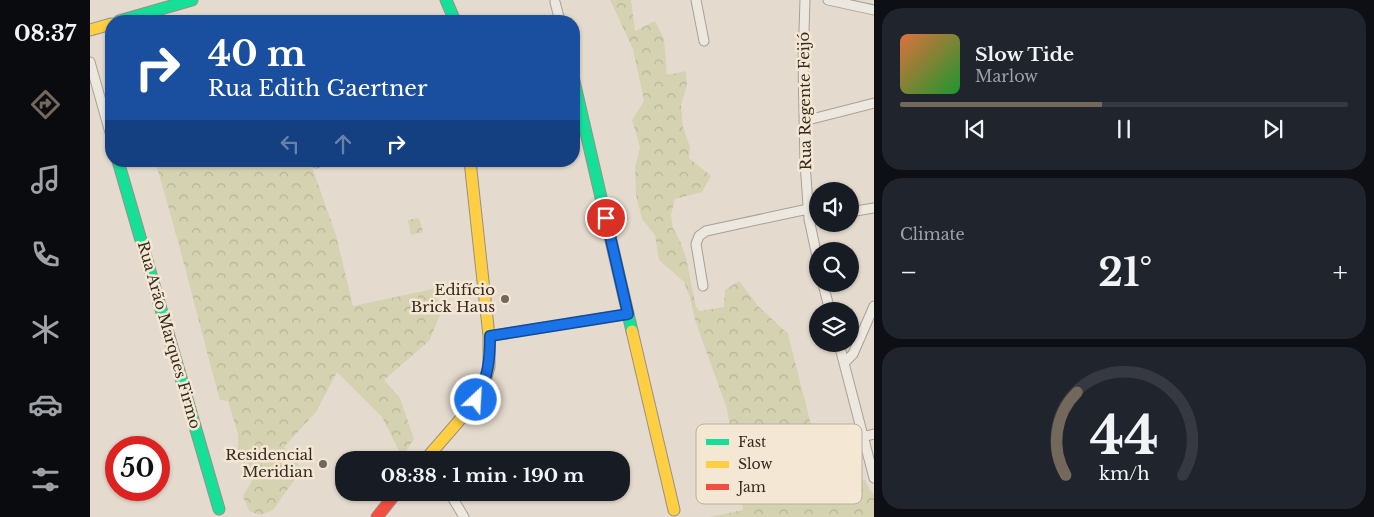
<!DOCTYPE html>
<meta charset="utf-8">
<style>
:root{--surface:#171b24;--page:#20242c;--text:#f1f3f6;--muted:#9ea1a6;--line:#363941;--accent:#74675c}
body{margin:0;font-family:"Libre Baskerville",serif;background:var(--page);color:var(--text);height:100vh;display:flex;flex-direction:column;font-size:19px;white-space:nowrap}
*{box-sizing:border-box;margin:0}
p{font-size:16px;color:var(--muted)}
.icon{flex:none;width:28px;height:28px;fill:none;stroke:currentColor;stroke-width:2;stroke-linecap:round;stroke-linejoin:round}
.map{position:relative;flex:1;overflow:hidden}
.side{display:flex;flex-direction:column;gap:8px;padding:8px;background:#0d0f14;width:500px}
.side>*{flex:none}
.hud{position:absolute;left:15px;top:15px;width:475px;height:152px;border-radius:20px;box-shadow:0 1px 4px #0004;background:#1a4fa0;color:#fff;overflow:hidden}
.tools{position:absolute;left:719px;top:182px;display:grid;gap:10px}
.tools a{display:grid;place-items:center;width:50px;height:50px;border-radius:50%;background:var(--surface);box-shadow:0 1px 4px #0004;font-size:25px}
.speed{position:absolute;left:15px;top:436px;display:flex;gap:10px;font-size:25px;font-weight:700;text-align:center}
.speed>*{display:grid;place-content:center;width:65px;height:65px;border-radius:50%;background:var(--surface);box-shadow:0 1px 4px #0004;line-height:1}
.speed .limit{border:8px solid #d22;background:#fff;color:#111}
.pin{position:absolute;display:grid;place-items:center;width:42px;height:42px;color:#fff;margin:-21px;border:2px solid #fff;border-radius:50%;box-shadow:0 1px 5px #0007}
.me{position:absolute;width:55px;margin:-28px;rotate:25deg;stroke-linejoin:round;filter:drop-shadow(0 0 4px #0008)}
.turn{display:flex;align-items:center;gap:18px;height:105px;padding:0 20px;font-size:22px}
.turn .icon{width:65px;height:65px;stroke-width:2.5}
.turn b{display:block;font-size:35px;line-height:42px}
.lanes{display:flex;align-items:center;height:48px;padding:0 20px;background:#0003;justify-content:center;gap:25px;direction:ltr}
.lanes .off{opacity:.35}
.big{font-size:38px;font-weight:700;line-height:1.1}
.side .card{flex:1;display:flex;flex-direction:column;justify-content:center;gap:8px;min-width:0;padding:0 18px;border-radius:20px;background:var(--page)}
.side .dial{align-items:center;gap:0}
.dial svg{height:130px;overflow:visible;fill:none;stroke:var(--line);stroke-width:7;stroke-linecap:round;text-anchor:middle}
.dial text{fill:var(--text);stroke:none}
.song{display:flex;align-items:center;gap:15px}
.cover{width:60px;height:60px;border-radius:8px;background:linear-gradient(135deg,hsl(20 70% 55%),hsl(130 70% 35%))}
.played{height:5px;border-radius:2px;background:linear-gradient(90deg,var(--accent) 45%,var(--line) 45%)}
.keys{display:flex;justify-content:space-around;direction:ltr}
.heat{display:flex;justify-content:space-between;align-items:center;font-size:28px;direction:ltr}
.trip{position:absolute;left:245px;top:451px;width:295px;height:50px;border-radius:20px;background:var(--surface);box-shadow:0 1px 4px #0004;font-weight:700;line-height:50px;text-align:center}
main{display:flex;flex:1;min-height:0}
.tabs{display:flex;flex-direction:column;width:90px;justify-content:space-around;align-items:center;background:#090b0e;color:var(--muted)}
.tabs .icon{width:35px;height:35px}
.tabs .current{color:var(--accent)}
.tabs b{font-size:22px;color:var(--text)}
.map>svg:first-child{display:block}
.forest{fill:url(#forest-crowns)}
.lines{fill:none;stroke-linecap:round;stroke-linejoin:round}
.street-casing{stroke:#a9a096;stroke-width:11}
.fast-casing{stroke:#999087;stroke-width:13}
.slow-casing{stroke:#999087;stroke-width:13}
.jam-casing{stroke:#999087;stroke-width:13}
.street{stroke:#ece7df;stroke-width:9}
.fast{stroke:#16e098;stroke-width:11}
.slow{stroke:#ffcf43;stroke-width:11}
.jam{stroke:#f24e42;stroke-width:11}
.route-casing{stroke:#114b97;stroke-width:12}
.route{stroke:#1a73e8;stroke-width:9}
.poi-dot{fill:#74675c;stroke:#f4e8d4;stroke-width:2}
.labels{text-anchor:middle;stroke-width:5;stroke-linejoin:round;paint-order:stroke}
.street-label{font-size:15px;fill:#37291f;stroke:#f4e8d4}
.poi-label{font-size:15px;fill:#37291f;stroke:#f4e8d4;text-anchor:end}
.key{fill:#f4e8d4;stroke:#bbaf9e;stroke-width:1}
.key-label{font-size:14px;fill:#37291f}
</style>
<main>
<nav class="tabs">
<b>08:37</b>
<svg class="icon current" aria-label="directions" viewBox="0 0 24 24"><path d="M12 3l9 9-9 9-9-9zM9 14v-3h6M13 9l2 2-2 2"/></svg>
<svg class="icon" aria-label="music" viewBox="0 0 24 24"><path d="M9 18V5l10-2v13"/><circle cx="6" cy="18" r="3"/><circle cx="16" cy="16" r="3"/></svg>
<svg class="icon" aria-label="phone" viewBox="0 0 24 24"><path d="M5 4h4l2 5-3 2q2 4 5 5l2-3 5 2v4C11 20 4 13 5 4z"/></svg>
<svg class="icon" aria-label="climate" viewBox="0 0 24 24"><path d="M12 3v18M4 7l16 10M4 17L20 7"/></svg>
<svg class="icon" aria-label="car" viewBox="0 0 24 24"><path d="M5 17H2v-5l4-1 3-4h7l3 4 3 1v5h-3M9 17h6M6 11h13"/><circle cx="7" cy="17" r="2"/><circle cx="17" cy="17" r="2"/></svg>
<svg class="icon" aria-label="filters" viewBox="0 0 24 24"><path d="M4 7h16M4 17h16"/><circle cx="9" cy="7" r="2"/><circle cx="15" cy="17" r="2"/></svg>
</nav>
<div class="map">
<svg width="784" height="517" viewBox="0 0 784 517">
<defs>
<pattern id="forest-crowns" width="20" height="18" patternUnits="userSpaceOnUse" patternTransform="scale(1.25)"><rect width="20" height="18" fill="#d5d2b1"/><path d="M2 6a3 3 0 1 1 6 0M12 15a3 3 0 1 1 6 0" fill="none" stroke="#b7b498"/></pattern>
</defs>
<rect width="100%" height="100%" fill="#e4dbce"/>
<path class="forest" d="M 520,0 L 541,0 L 545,31 L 565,21 L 574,39 L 577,75 L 596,71 L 597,85 L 591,105 L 593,127 L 600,147 L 599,158 L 621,176 L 612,192 L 585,199 L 581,215 L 583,228 L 590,241 L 596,258 L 606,307 L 610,311 L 634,307 L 635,290 L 649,281 L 669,307 L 698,334 L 735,480 L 758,485 L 771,479 L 775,480 L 780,490 L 784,494 L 784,517 L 620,517 L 653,510 L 637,409 L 605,320 L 600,298 L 594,282 L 569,260 L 565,235 L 552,219 L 546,195 L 545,167 L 550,147 L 542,120 L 554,101 L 543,49 Z
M 65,161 L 220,161 L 246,235 L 263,306 L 343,289 L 351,313 L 339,341 L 294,380 L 310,398 L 324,439 L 312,457 L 292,417 L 247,372 L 226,412 L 194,447 L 212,469 L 183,510 L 170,515 L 159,511 L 153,496 L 162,481 L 148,455 L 148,434 L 138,401 L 130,400 C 108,320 89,240 65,161 Z
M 329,218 L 333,232 L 321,235 L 318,220 Z"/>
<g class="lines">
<g class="street-casing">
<path id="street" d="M 606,0 L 614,41
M 715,0 L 713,62 L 715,163 L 719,219 L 728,261
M 738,0 L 784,10
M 465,2 L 470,21
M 0,62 L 21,136
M 714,121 L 784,103
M 226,163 L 231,161
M 760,212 L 784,208
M 733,284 L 740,311
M 613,286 L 606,244 L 609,236 L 616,231 L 718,209
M 399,336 L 538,314
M 749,344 L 784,478
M 754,363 L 763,354 L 784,306
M 772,437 L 784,434
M 359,492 L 374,517"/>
</g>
<g class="fast-casing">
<path id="fast" d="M 356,0 L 365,21
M 29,21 L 102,0
M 484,81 L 542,331
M 28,161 L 129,509"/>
</g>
<g class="slow-casing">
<path id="slow" d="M 0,30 L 21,24
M 542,331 L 584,510
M 335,460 L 381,407 L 394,384 L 399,367 L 399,336 L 380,161"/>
</g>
<g class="jam-casing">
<path id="jam" d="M 287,517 L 307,492"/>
</g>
<use href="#street" class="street"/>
<use href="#fast" class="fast"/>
<use href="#slow" class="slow"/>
<use href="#jam" class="jam"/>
</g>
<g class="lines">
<g class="route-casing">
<path id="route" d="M 386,400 C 398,379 400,360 400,336 L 538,314 L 516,218"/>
</g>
<use href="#route" class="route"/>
</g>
<g class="poi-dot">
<circle cx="415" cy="299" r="5"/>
<circle cx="233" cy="464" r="5"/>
</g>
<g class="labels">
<g class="street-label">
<text transform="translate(715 101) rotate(-91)" y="5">Rua Regente Feijó</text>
<text transform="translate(79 335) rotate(74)" y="5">Rua Arão Marques Firmo</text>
</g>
<g class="poi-label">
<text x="405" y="295">Edifício<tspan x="405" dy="17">Brick Haus</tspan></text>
<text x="223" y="460">Residencial<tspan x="223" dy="17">Meridian</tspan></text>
</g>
</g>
<rect x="606" y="424" width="166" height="80" rx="8" class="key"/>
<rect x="616" y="439" width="23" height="6" fill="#16e098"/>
<rect x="616" y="461" width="23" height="7" fill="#ffcf43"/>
<rect x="616" y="484" width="23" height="6" fill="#f24e42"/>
<g class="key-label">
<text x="648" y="447">Fast</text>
<text x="648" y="469">Slow</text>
<text x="648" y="492">Jam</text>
</g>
</svg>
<div class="tools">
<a><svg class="icon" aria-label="sound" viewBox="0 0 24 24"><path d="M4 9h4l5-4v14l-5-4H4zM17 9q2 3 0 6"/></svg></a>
<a><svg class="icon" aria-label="search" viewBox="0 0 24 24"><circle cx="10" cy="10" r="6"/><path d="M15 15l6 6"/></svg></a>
<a><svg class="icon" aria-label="layers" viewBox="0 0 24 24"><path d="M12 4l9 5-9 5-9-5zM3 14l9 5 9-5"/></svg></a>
</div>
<div class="speed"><div class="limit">50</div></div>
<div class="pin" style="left:516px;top:218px;background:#d93025"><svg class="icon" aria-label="arrive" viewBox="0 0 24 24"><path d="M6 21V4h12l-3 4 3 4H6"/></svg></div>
<svg class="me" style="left:386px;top:400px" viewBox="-20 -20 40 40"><circle r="17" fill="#1a73e8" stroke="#fff" stroke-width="3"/><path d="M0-11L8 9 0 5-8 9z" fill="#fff"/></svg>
<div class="trip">08:38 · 1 min · 190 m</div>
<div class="hud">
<div class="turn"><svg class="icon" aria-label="right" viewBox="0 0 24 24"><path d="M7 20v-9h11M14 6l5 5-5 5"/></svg><div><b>40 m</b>Rua Edith Gaertner</div></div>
<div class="lanes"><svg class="icon off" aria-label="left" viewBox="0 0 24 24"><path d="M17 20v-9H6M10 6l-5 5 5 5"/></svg><svg class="icon off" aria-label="ahead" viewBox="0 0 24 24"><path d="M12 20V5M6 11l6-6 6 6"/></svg><svg class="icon" aria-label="right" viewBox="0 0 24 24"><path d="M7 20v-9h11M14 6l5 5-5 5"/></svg></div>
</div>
</div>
<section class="side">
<div class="card">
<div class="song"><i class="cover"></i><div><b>Slow Tide</b><p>Marlow</p></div></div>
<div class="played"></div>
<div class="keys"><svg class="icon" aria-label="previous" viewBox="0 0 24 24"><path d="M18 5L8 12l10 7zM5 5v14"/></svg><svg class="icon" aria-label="pause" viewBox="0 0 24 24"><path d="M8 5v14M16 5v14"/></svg><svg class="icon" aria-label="next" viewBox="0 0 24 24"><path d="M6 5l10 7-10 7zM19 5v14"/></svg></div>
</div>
<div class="card"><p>Climate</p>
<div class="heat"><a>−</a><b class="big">21°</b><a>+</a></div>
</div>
<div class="card dial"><svg viewBox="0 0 100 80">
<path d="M14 69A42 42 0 1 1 86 69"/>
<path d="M14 69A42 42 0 0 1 21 18" stroke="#74675c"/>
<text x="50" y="56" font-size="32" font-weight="700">44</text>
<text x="50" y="72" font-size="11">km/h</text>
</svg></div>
</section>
</main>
